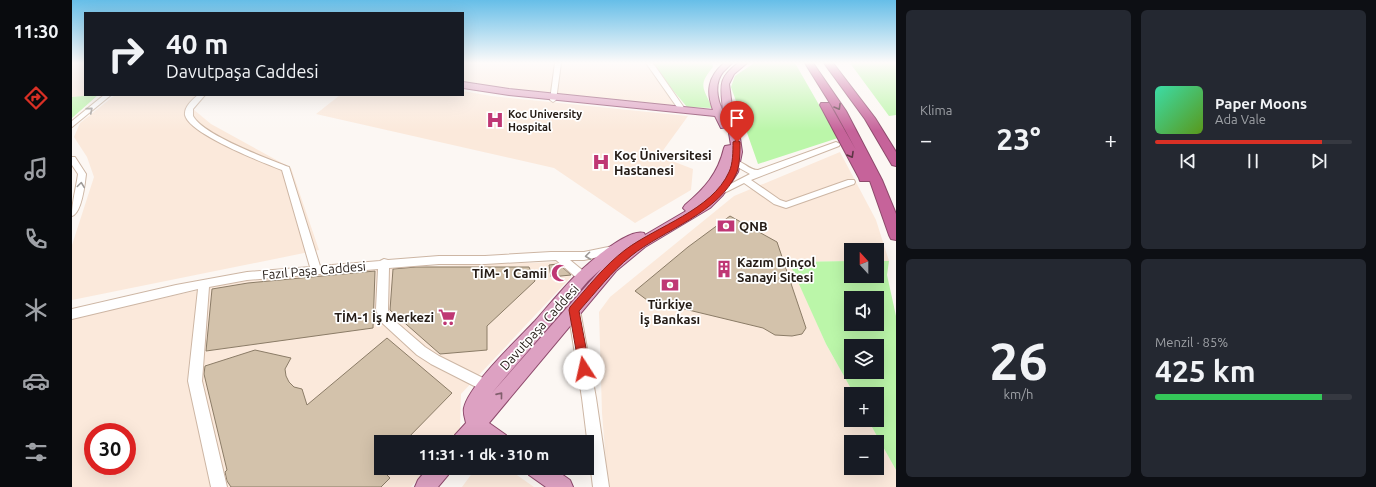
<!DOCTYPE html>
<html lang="tr">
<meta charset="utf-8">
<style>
:root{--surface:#171b24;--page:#242831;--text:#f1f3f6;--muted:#9ea1a6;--line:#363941;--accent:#d93025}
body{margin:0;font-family:Ubuntu,sans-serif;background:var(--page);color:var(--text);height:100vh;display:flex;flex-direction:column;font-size:15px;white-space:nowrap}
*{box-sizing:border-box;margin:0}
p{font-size:13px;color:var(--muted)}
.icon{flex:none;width:22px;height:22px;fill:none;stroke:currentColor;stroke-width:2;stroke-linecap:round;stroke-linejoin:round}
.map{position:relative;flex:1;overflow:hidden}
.sheet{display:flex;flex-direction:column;gap:10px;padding:10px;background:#0d0f14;width:480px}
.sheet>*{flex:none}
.hud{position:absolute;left:12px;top:12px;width:380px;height:84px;border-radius:0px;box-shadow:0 4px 16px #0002;background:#171b24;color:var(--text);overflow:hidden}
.needle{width:26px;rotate:339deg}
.tools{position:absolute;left:772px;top:243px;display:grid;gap:8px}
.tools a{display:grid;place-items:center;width:40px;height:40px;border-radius:0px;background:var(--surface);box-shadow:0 4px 16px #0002;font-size:20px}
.speed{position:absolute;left:12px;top:423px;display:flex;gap:8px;font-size:20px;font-weight:700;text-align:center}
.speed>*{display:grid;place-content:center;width:52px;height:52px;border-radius:50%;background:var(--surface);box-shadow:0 4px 16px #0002;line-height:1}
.speed .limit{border:6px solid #d22;background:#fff;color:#111}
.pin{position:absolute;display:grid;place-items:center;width:34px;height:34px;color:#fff;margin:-41px -17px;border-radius:50% 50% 50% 0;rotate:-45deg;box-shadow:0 0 4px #0007}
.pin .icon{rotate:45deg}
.me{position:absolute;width:44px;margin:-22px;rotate:350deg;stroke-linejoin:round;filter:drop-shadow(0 0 3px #0008)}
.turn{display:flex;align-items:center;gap:14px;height:84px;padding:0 16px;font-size:18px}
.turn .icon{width:52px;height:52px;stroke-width:2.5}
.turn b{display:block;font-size:28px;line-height:34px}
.big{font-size:30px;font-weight:700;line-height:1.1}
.sheet .widget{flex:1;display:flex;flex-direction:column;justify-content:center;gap:6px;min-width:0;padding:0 14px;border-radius:6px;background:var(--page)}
.sheet .dial{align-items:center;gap:0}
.dial b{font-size:52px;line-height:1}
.song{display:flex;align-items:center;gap:12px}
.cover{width:48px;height:48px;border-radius:6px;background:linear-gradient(135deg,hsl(160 70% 55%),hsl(90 70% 35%))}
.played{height:4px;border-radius:2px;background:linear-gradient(90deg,var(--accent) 85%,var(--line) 85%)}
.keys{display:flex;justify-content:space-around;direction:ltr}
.heat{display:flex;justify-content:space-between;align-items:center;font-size:22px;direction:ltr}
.charge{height:6px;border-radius:3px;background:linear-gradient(90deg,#34c759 85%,var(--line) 0)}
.sheet .tiles{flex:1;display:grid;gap:10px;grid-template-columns:repeat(2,1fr)}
.trip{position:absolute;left:302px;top:435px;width:220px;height:40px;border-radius:0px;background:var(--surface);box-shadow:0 4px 16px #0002;font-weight:700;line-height:40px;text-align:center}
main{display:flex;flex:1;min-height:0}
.tab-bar{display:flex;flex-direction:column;width:72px;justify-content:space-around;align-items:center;background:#090b0e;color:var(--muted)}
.tab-bar .icon{width:28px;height:28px}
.tab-bar .on{color:var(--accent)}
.tab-bar b{font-size:18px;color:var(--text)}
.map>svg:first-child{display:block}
.built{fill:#fbe9db;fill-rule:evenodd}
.green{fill:#bbf6a9;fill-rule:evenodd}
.building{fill:#d3c2ab;stroke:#8b7c67}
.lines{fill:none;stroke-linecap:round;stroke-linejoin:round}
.minor-casing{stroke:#cdb6a4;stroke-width:2}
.major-casing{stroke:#8e4a6c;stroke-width:2}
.highway-casing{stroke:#8e4a6c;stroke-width:2}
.minor{fill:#fff;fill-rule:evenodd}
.major{fill:#dda1c2;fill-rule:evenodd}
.highway{fill:#c6639a;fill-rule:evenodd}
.oneway{stroke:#5d3544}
.oneway2{stroke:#9d9996}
.oneway3{stroke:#815e6c}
.route{fill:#d93025;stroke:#8d1f18}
.labels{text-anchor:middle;stroke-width:3.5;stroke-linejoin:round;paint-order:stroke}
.far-poi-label{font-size:11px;font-weight:bold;fill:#251c16;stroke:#fff;text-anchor:start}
.poi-label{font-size:13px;font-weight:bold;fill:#251c16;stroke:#fff;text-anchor:start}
.street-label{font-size:13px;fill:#251c16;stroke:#fff}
</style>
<main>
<nav class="tab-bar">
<b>11:30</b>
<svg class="icon on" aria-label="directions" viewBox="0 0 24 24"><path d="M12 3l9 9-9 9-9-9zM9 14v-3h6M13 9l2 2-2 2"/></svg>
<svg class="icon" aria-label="music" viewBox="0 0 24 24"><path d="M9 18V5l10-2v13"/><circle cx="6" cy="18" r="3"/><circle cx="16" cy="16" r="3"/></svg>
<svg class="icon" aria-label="phone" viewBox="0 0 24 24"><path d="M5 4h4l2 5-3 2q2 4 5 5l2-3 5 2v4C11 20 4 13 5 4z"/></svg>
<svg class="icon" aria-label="climate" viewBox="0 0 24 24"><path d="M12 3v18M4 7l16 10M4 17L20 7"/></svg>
<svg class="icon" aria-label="car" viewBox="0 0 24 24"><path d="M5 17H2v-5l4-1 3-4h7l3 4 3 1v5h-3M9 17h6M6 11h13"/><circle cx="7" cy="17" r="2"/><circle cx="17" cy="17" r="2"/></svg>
<svg class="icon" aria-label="filters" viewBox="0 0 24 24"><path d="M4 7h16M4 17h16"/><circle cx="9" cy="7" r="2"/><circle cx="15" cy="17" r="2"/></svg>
</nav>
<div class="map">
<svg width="824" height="487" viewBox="0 0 824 487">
<rect width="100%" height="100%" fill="#fcf7f3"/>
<path class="built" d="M 0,63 L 13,63 L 13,95 L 21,95 L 0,97 Z
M 391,63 L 574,63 L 604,106 L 417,88 L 391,84 Z
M 391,91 L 419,96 L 616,116 L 587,156 L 621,169 L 619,190 L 563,223 L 482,168 L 244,114 L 268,95 L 391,95 Z
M 43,95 L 133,95 L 122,104 L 121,109 L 139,124 L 219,168 L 247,250 L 0,300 L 0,245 L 22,177 L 15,157 L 2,137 L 8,123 Z
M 768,152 L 804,220 L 817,261 L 805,261 L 805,250 L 779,250 L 779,261 L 718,262 L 754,344 L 782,394 L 779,394 L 779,420 L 796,420 L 824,470 L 824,487 L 536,487 L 530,413 L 527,312 L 538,297 L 662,196 ZM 779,442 L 805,442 L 805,468 L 779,468 Z
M 485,262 L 499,277 L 389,394 L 388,431 L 379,442 L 309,442 L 309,468 L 356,468 L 339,487 L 0,487 L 0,318 L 164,282 L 301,268 ZM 21,432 L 55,432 L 55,466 L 21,466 Z
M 404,468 L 435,468 L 462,487 L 390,487 Z"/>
<path class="green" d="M 578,63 L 640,63 L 641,67 C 625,86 632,88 640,108 L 615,107 Z
M 682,63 L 723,63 L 766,138 L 686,164 L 659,87 L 663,76 Z
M 778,63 L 824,63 L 824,115 L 817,116 Z
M 21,95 L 26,95 L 0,118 L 0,97 Z
M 779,261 L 779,276 L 805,276 L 805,261 L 817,261 L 815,275 L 824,316 L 824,470 L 796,420 L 805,420 L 805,394 L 782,394 L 754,344 L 717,262 ZM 779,298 L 805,298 L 805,324 L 779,324 ZM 779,346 L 805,346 L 805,372 L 779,372 Z"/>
<path class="building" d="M 658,216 L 705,242 L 734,328 L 730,334 L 720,336 L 703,335 L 691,328 L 575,300 L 563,291 L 616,247 Z
M 485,264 L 488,265 L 499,275 L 479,277 L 477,265 Z
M 344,267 L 457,267 L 463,281 L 415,326 L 415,350 L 368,354 L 318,310 L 321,269 Z
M 303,271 L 301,328 L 134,351 L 140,289 L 176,283 Z
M 315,338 L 380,393 L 332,442 L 309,442 L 309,469 L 318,478 L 309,487 L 159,487 L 155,481 L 153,472 L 155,470 L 132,374 L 133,366 L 183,350 L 219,358 L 213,369 L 214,376 L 217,382 L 222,387 L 230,389 L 235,405 Z"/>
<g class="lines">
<g class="minor-casing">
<path id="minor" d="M 483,63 L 489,63 L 484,100 L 481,102 L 478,100 Z
M 574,63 L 580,63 L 583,66 L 613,109 L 611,110 L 607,110 Z
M 32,95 L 39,95 L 0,127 L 0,121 Z
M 126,95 L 133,95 L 121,109 L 121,116 C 131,135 196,159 217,167 L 248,266 L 308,261 L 312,259 L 316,260 L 367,256 L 413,256 L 479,252 L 512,252 L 541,246 L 545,247 L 546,250 L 545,253 L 541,254 L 512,260 L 498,260 L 515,274 L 516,277 L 515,280 L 507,280 L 484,260 L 413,264 L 367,264 L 317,268 L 316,309 L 317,316 L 353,347 L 367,356 L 419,382 L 421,386 L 419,390 L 414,392 L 359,364 L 345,355 L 308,321 L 304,309 L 306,269 L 175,280 L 137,287 L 130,381 L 155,487 L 139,487 L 116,381 L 126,289 L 0,319 L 0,309 L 104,285 L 175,272 L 238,267 L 210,170 C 192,163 117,134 113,115 C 112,107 120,100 126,95 Z
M 764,142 L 768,144 L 767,146 L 679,180 L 708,200 L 714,202 L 776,180 L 782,180 L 783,182 L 782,184 L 714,208 L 702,204 L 672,183 L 650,194 L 647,195 L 643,192 L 678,174 L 660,164 L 659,162 L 660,160 C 670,159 676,170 686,170 Z
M 0,157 L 3,157 L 14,174 C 13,183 10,213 0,216 C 0,201 4,189 6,174 L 0,165 Z
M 502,305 L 506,307 L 508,310 L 524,398 L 537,487 L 521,487 L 510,398 L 496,310 L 498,307 Z"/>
</g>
<g class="major-casing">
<path id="major" d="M 652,63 L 660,63 C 657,66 654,69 651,72 C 642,83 645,100 651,111 C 649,86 645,79 666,63 L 675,63 L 662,74 L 657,84 L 661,114 L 667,131 L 670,152 L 666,172 L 651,195 L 638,208 L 573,247 L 544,271 L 417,423 L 434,435 L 436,442 L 412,442 L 406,437 L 402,442 L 381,442 L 383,435 L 394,423 C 393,418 391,413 392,408 C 397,385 446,339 463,321 C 477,305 491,288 506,273 C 517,263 556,228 572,233 L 573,235 L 614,211 L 611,208 L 613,205 C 632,189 646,174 652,148 L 653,146 L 659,145 L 656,127 L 649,128 L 643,116 L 437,95 L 391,88 L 391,82 L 437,89 L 641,110 C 634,91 636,77 652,63 ZM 529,269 L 419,394 L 516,281 Z
M 356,468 L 379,468 L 376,475 L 366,487 L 343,487 L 346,480 Z
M 454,468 L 481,468 L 498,480 L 501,487 L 474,487 L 457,475 Z"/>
</g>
<g class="highway-casing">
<path id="highway" d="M 733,63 L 741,63 L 774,111 L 810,180 L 824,214 L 824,240 L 819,239 L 817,235 L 798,181 L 788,181 L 787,178 L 748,105 L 749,103 L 757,103 L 784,150 L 763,111 Z
M 752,63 L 761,63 L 803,118 L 824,152 L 824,166 L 820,165 L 793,119 Z"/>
</g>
<use href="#minor" class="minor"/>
<use href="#major" class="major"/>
<use href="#highway" class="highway"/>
</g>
<defs><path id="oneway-chevron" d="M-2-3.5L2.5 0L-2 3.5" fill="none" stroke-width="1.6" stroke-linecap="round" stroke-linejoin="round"/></defs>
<g class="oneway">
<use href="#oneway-chevron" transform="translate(766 107) rotate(60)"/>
<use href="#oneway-chevron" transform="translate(779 155) rotate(60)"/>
</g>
<g class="oneway2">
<use href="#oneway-chevron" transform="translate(18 110) rotate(-40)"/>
<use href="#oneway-chevron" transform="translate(9 185) rotate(-82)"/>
<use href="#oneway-chevron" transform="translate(516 256) rotate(173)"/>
</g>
<use class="oneway3" href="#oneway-chevron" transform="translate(428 395) rotate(-51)"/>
<linearGradient id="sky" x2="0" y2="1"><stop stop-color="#66bee8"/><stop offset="0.48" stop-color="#fefbfa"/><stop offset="1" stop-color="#fefbfa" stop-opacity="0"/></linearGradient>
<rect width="824" height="131" fill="url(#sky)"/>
<path class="route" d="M 665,140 L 668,142 C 668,151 668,163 665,172 C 648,213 591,230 559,256 C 539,272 524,292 507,311 L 518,369 L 516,373 L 512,374 L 508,373 L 497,310 L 498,307 C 516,287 532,266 553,250 C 585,226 640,210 657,172 C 661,164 661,151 661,142 Z"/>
<defs>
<g id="hospital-bare" transform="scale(1.38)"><path d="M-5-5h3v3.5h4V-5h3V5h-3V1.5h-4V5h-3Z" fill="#bf3774" stroke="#fff" stroke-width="2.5" paint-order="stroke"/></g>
<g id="bank-bare" transform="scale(1.38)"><path d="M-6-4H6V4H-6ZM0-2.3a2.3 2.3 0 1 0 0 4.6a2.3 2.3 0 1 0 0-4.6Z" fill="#bf3774" stroke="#fff" stroke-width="2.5" paint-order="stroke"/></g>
<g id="building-bare" transform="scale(1.38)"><path d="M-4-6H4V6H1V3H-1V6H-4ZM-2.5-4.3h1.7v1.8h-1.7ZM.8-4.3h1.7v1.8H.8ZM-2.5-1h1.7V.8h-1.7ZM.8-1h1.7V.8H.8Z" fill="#bf3774" stroke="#fff" stroke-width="2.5" paint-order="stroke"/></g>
<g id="mosque-bare" transform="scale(1.38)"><path d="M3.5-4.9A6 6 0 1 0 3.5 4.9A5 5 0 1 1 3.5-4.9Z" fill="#bf3774" stroke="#fff" stroke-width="2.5" paint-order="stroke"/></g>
<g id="supermarket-bare" transform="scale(1.38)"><path d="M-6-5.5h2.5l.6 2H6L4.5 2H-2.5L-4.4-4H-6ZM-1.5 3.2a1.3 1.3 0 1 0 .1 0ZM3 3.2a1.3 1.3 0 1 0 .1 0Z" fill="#bf3774" stroke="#fff" stroke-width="2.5" paint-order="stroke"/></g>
</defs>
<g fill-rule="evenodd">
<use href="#hospital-bare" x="423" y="120"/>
<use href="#hospital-bare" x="529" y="162"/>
<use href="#bank-bare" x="654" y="226"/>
<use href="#building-bare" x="652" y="269"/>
<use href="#mosque-bare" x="488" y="273"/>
<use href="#bank-bare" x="598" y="285"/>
<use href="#supermarket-bare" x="375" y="317"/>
</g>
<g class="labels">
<g class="far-poi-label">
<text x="436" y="118">Koc University<tspan x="436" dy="13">Hospital</tspan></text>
</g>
<g class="poi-label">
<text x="542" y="160">Koç Üniversitesi<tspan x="542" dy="15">Hastanesi</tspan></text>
<text x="667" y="231">QNB</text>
<text x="665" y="267">Kazım Dinçol<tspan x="665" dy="15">Sanayi Sitesi</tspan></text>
<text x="475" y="278" text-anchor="end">TİM- 1 Camii</text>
<text x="598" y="309" text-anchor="middle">Türkiye<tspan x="598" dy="15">İş Bankası</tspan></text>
<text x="362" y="322" text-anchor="end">TİM-1 İş Merkezi</text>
</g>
<g class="street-label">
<text transform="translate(242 270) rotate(-5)" y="5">Fazıl Paşa Caddesi</text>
<text transform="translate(467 327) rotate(-48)" y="5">Davutpaşa Caddesi</text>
</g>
</g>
</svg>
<div class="tools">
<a><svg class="needle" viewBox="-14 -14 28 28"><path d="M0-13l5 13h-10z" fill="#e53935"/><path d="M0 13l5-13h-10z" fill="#9ea1a6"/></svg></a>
<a><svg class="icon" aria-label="sound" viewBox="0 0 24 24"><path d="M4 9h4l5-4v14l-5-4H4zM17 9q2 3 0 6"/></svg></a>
<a><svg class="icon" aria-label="layers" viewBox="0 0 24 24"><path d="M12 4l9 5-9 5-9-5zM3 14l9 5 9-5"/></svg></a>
<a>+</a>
<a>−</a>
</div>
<div class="speed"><div class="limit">30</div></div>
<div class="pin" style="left:665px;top:142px;background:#d93025"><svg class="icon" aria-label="arrive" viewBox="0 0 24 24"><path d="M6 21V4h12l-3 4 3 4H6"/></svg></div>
<svg class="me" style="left:512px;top:369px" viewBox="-20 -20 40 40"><circle r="19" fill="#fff"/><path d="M0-13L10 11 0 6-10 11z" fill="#d93025"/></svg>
<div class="trip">11:31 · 1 dk · 310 m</div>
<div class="hud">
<div class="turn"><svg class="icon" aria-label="right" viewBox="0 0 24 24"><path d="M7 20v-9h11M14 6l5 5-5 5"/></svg><div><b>40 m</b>Davutpaşa Caddesi</div></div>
</div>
</div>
<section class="sheet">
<div class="tiles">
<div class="widget"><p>Klima</p>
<div class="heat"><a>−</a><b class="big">23°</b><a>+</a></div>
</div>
<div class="widget">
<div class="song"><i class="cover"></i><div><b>Paper Moons</b><p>Ada Vale</p></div></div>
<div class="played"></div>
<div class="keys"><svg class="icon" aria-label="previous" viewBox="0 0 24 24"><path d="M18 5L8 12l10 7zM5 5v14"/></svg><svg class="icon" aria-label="pause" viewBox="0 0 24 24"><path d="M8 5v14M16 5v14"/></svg><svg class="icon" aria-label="next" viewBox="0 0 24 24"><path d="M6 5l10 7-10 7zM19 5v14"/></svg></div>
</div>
<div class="widget dial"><b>26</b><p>km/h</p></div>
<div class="widget"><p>Menzil · 85%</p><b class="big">425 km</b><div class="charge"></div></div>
</div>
</section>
</main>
